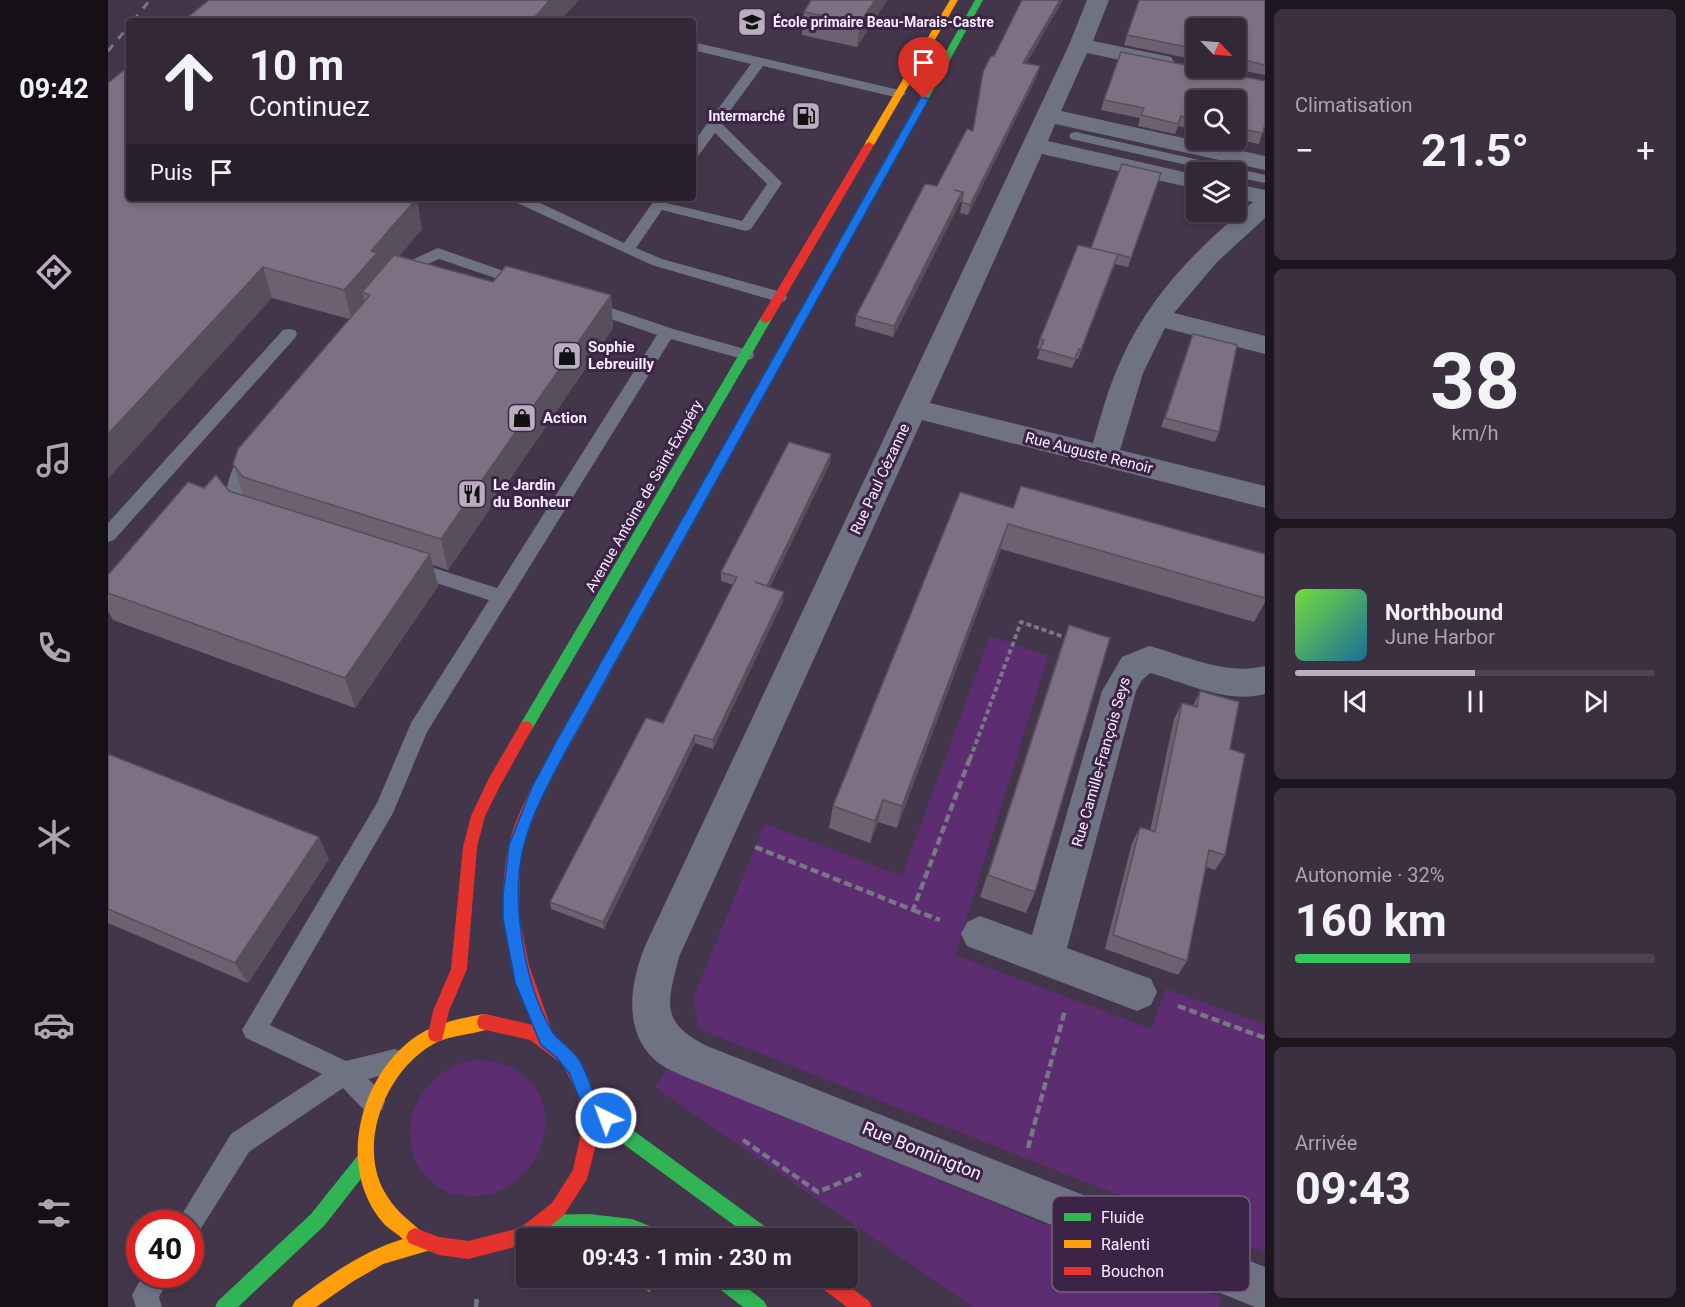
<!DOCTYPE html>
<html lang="fr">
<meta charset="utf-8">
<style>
:root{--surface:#332838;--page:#3b3040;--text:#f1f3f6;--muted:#a9a6ae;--line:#4e4453;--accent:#baadc0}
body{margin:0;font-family:Roboto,sans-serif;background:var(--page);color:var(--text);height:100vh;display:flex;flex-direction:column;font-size:22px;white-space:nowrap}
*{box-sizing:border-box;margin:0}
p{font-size:20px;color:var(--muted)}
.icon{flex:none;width:33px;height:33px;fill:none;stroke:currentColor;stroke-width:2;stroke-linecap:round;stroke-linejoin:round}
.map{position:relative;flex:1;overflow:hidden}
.side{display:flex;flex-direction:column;gap:9px;padding:9px;background:#1c161f;width:420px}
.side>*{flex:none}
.top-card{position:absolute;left:18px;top:18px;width:570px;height:183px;border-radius:6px;box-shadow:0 3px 9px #0003,0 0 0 2px var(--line);background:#332838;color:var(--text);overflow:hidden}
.needle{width:39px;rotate:115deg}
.tools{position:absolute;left:1078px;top:18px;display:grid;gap:12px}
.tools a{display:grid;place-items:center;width:60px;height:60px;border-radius:6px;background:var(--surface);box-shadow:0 3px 9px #0003,0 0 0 2px var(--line);font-size:30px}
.speed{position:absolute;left:18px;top:1210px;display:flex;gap:12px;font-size:30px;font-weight:700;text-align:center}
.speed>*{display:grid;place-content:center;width:78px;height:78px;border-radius:50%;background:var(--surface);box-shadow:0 3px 9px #0003,0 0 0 2px var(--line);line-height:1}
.speed .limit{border:9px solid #d22;background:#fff;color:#111}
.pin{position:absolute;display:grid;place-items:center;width:51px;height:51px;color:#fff;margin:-62px -26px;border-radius:50% 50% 50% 0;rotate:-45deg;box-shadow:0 0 6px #0007}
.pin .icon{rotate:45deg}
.me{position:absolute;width:66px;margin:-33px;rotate:318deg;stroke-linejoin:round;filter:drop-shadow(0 0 4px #0008)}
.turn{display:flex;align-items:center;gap:21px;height:126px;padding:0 24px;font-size:27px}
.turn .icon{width:78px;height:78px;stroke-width:2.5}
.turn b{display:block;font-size:42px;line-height:51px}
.then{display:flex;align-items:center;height:57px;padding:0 24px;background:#0003;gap:12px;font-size:22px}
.big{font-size:45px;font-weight:700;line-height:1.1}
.side .card{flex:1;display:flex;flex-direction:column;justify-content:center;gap:9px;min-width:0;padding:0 21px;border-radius:9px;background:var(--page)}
.side .dial{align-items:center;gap:0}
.dial b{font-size:78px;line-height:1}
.song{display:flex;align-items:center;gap:18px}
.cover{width:72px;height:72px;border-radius:9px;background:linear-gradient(135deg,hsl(100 70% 55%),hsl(200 70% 35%))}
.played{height:6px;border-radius:3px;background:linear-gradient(90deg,var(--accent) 50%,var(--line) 50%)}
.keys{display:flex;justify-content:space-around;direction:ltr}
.heat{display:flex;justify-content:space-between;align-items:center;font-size:33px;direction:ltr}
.charge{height:9px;border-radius:4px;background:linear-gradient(90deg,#34c759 32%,var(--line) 0)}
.trip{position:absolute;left:408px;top:1228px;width:342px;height:60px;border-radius:6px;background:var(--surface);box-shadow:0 3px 9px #0003,0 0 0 2px var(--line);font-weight:700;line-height:60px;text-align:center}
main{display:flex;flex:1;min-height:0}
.tabs{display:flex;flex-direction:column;width:108px;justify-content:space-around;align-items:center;background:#141016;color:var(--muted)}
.tabs .icon{width:42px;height:42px}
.tabs .on{color:var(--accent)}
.tabs b{font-size:27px;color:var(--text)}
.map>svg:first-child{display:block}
.green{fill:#5c2e71}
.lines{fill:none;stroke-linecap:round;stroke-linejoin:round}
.path-far1{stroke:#787785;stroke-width:4;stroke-dasharray:5 3;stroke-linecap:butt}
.path{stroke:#787785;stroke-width:4.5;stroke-dasharray:8 4;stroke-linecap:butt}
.lane{fill:#6e7282;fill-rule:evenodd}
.street{fill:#6e7282;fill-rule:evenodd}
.fast{fill:#30b455;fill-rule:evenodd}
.slow{fill:#ff9f0a;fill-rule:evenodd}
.jam{fill:#e5322d;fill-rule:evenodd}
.rail{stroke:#7a7786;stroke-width:3;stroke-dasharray:8 8;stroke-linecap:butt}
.wall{fill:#6b6170}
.shaded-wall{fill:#574f5b}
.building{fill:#7c7182;stroke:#574f5b;stroke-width:1.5}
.route{fill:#1a73e8;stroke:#114b97;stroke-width:1.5}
.labels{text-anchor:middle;stroke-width:6;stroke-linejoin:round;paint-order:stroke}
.far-poi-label{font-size:14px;font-weight:bold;fill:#f9edff;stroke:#3c2447;text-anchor:start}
.poi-label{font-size:15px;font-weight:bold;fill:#f9edff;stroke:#3c2447;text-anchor:start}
.street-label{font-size:15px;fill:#f9edff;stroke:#3c2447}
.near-street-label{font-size:18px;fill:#f9edff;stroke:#3c2447}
.key{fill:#3c2447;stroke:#75607e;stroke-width:1.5}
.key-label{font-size:16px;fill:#f9edff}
</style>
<main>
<nav class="tabs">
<b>09:42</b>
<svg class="icon on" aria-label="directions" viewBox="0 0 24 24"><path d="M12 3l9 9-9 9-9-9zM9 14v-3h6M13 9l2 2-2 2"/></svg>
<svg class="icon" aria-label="music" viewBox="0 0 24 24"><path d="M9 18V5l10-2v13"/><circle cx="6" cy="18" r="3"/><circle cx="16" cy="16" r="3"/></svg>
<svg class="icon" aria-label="phone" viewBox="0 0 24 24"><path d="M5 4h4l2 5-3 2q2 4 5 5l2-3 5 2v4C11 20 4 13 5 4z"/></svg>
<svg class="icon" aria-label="climate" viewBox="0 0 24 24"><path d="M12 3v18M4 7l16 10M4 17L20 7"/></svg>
<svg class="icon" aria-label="car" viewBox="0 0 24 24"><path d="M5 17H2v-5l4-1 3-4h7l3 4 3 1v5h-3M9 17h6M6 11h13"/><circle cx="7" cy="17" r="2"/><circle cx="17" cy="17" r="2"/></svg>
<svg class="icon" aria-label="filters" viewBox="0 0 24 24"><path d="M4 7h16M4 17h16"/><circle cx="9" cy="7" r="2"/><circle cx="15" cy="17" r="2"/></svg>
</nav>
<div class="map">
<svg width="1157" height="1307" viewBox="0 0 1157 1307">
<rect width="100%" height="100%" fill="#44364a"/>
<path class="green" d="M 882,636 L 940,656 L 847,955 L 1043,1029 L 1058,989 L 1157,1025 L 1157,1253 L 591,1029 L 585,998 L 657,824 L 794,876 Z
M 368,1060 C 475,1062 446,1199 362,1196 C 350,1195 337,1193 328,1185 C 284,1152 299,1089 346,1066 C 352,1063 361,1062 368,1060 Z
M 560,1067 L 1113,1298 L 1111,1307 L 865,1307 L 547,1087 Z"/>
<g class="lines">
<path class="path-far1" d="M 862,759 L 913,622 L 959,638"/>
<path class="path" d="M 647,847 L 805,910 L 862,758
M 805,910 L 832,920
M 1070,1006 L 1157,1038
M 635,1140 L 710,1192 L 753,1174
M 920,1148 L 957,1010
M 527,1278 L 543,1291
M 368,1307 L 369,1296"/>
<path class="lane" d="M 585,42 L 791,90 L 798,94 L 791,98 L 655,66 L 613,123 L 674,183 L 643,229 L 638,231 L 554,210 L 528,248 L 554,259 L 677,293 L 679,297 L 677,301 L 671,302 L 544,265 L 405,201 L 403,198 L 422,198 L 516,243 L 548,198 L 562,198 L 559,203 L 634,221 L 659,184 L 607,133 L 590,156 L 585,157 L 585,143 L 643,64 L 585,50 Z
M 968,132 L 1157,175 L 1157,183 L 1128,177 L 1128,172 L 1110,172 L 963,139 L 961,136 L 963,133 Z
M 330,248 L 421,280 L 424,283 L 421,286 L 411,286 L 331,259 L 303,271 L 295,281 L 285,281 L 282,278 L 293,265 Z
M 480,300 L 565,329 L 644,351 L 646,355 L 644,359 L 638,360 L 563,339 L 319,732 L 285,813 L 162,1025 L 238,1061 L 287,1049 L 295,1053 L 299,1061 L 295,1069 L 260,1079 L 274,1092 L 277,1101 L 274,1110 L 265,1113 L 256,1110 L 235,1088 L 141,1152 L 90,1233 L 82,1236 L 82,1224 L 68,1224 L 123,1134 L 214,1074 L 138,1038 L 134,1030 L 269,803 L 303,723 L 381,600 L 294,572 L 292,567 L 294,562 L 301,560 L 389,588 L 549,335 L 474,309 L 472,305 L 474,301 Z
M 181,329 L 187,330 L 189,334 L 187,338 L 6,540 L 0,542 L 0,523 L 175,330 Z
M 141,451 L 147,453 L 150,457 L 144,465 L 134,497 L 146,513 L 143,518 C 130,522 122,509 116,498 C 121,483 124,456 141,451 Z
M 35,1275 L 63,1275 L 51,1297 L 54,1307 L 28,1307 L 24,1295 Z"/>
<path class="street" d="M 979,0 L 1001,0 L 985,41 L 1063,57 L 1066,62 L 1063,67 L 1055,69 L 979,53 L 953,111 L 1157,156 L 1157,170 L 947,124 L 940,141 L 1089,175 L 1089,189 L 934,154 L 822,403 L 985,443 C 993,415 1001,386 1013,360 C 1042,295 1091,246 1145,202 L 1128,198 L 1128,184 L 1157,190 L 1157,218 L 1109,262 L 1066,313 L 1157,336 L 1157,354 L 1057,328 L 1035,373 L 1012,450 L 1157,486 L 1157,508 L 814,420 L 571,957 C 559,1005 552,1022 599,1046 L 1157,1267 L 1157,1307 L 1147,1307 L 573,1075 C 563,1070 552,1066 545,1058 C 514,1028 523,979 538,944 L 961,45 Z
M 1041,646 C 1079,656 1118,676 1157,666 L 1157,694 C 1118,704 1079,683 1042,673 L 1034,680 L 1028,691 L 959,948 L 1043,979 L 1049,992 L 1043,1005 L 1029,1011 L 859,946 L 853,934 L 859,922 L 872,916 L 924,935 L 994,691 L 1014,657 Z"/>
<path class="fast" d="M 867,0 L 875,0 L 677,358 L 675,361 L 667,361 L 665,358 Z
M 658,315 L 664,319 L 423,731 L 418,733 L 413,731 L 411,727 L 413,723 L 652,319 Z
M 482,1097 L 494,1101 L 515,1123 L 666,1233 L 669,1239 L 645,1239 L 503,1135 L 483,1114 L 476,1111 L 474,1105 L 476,1099 Z
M 257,1151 L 263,1154 L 266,1160 L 263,1166 L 216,1226 L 130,1307 L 107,1307 L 110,1301 L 203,1214 L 251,1154 Z
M 481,1214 L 524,1219 L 560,1233 L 563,1239 L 532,1239 L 495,1232 L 434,1233 L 428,1230 L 425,1224 L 428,1218 L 434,1215 Z
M 602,1278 L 626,1278 L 656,1301 L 659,1307 L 635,1307 L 605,1284 Z"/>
<path class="slow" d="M 842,0 L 850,0 L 766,145 L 758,147 L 756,145 Z
M 671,354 L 677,358 L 463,743 L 458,745 L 453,743 L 451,739 L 453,735 L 665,358 Z
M 377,1014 L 383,1016 L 385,1022 L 383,1028 C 363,1036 341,1034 322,1046 C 277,1074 250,1143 276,1191 C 285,1208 299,1219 313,1231 L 315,1235 L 326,1237 L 329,1243 L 326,1249 L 275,1264 L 244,1282 L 208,1307 L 184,1307 L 187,1301 C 220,1276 255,1251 295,1239 C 290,1234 282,1230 277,1225 C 228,1171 250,1081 303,1040 C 324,1024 352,1018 377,1014 Z"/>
<path class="jam" d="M 761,142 L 766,145 L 664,319 L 658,323 L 654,322 L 652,319 L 756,145 Z
M 418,721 L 423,723 L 425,727 L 392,786 L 377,816 L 369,847 L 359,969 L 341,1011 L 334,1040 L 328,1042 L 322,1040 L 320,1034 L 325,1011 L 343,969 L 355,847 L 363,816 L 381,778 L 413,723 Z
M 458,733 L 463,735 L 465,739 L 432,801 L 417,838 L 412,864 L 411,915 L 421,965 L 447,1039 L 466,1052 L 486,1093 L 491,1133 L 479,1179 L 456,1215 L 426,1239 L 418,1239 L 418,1244 L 360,1259 L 331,1255 L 301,1243 L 298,1237 L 301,1231 L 307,1228 L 331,1237 L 360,1241 L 412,1228 L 444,1203 L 465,1170 L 473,1133 L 470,1094 L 454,1064 L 422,1040 L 377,1030 L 371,1028 L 369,1022 L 371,1016 L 377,1014 L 425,1025 C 400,961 383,891 407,824 C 419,793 436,764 453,735 Z
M 705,1278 L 730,1278 L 761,1301 L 764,1307 L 739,1307 L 708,1284 Z"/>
<path class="rail" d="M 25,21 L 42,0
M 0,51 L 21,26"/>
</g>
<path class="wall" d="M 779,0 L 749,47 L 694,35 L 696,12 Z
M 914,0 L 955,0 L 918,63 L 932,66 L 929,76 L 860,215 L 852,213 L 854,203 L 852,202 L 785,337 L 747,326 L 748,316 L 829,186 L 865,131 L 886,56 Z
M 1157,0 L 1157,75 L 1122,68 L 1128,68 L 1128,28 L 1089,28 L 1089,60 L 1016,45 L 1019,35 Z
M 1013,52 L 1157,81 L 1157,124 L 1151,144 L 1128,139 L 1128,100 L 1089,100 L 1089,130 L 1070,126 L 1067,134 L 1030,126 L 1032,118 L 993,110 L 996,100 Z
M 0,83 L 314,229 L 291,256 L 385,282 L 503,295 L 505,328 L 340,570 L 325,565 L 330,586 L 247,708 L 5,620 L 0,611 L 0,575 L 96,488 L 121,491 L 136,496 L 125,464 L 241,319 L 164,298 Z
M 1053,173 L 1020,267 L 1007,264 L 970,359 L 968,359 L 964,368 L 929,359 L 932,349 L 929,348 L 932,339 L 983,248 Z
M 1081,344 L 1111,432 L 1107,442 L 1053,427 Z
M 723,454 L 722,463 L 662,587 L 675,601 L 605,749 L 587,743 L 496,929 L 443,909 L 442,902 L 555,723 L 625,585 L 613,581 L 613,572 Z
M 905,508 L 1157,554 L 1157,602 L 1146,622 L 893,549 L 789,828 L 770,822 L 762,843 L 721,828 L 725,806 Z
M 961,625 L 927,892 L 918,913 L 872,897 L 952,650 Z
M 1092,691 L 1122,749 L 1117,855 L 1107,870 L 1098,867 L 1079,961 L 1070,975 L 997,949 L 1024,843 L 1032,827 L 1042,831 L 1066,719 L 1074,703 L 1085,706 Z
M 0,754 L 221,859 L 140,983 L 0,923 Z"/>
<path class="shaded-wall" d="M 442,0 L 471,0 L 452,21 L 423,21 Z
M 767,0 L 779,0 L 749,47 L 752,23 Z
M 952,0 L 955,0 L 913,73 L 915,63 Z
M 932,66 L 929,76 L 860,215 L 862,205 Z
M 854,192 L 852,202 L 785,337 L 786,326 Z
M 309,198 L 314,229 L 274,277 L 262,295 L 254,292 L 257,305 L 244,320 L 236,290 L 263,251 Z
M 1010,254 L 1007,264 L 970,359 L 973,350 Z
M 155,267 L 164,298 L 0,479 L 0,434 Z
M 503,295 L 505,328 L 340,570 L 333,539 Z
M 723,454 L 722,463 L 658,595 L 659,586 Z
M 900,524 L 893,549 L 789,828 L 794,806 Z
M 322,554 L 330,586 L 247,708 L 237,678 Z
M 676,592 L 675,601 L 605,749 L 605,740 Z
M 587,735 L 587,743 L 496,929 L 495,922 Z
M 775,800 L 770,822 L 762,843 L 767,821 Z
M 211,837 L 221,859 L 140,983 L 127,963 Z"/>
<path class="building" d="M 101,0 L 442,0 L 423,21 L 75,21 Z
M 703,0 L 767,0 L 752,23 L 696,12 Z
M 914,0 L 952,0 L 915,63 L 932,66 L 862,205 L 854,202 L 855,192 L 846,190 L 854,192 L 786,326 L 748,316 L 817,184 L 829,186 L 859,129 L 865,131 L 875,72 L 883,56 L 886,56 Z
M 1031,0 L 1157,0 L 1157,65 L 1128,58 L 1128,28 L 1089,28 L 1089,49 L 1019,35 Z
M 1013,52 L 1157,81 L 1157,124 L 1155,133 L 1128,128 L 1128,100 L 1089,100 L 1089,119 L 1073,116 L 1070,124 L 1033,115 L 1036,108 L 996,100 Z
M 21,66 L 21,198 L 309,198 L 263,251 L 269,253 L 236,290 L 155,267 L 0,434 L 0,83 Z
M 1014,164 L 1053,173 L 1023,258 L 1010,254 L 973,350 L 971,349 L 967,359 L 932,349 L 936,340 L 932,339 L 970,245 L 1009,254 L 983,248 Z
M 286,255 L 385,282 L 398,266 L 503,295 L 333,539 L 135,477 L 125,464 L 130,449 L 262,295 L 254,292 Z
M 1085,334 L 1129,345 L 1111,432 L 1057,418 Z
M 681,442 L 723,454 L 659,586 L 647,582 L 676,592 L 605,740 L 587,735 L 495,922 L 442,902 L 538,718 L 555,723 L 629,577 L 613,572 Z
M 108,475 L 121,491 L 322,554 L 237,678 L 0,593 L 0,575 L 80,482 L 96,488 Z
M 913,486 L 1157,554 L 1157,598 L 900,524 L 794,806 L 775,800 L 767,821 L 725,806 L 852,492 L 905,508 Z
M 961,625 L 1002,638 L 927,892 L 880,875 Z
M 1092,691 L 1131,702 L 1122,749 L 1137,754 L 1117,855 L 1101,850 L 1079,961 L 1005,935 L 1032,827 L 1047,832 L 1074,703 L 1089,707 Z
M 0,754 L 211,837 L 127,963 L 0,909 Z"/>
<path class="route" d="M 813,97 L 821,99 L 459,749 C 443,779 425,811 416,845 C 402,898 416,984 444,1031 C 450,1041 465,1049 472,1061 C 477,1068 486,1096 488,1098 C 495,1105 503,1108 507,1118 L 504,1124 L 498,1126 L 476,1110 L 461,1073 L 448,1057 L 433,1045 L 407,982 L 395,919 L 395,895 L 401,845 L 424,787 L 449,740 Z"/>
<defs>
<g id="school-square" transform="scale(1.5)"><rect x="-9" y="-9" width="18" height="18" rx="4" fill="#baadc0" stroke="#3c2447"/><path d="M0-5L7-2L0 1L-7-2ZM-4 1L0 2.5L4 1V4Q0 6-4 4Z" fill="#111"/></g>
<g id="fuel-square" transform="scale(1.5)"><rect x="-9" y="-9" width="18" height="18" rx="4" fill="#baadc0" stroke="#3c2447"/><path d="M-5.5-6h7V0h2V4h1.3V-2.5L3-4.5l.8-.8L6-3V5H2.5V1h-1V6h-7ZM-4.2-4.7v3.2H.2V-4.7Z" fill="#111"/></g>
<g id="shop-square" transform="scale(1.5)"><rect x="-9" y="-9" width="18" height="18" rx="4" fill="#baadc0" stroke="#3c2447"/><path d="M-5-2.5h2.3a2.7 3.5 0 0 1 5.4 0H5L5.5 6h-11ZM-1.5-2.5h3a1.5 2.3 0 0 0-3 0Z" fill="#111"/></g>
<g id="restaurant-square" transform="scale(1.5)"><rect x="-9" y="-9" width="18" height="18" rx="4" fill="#baadc0" stroke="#3c2447"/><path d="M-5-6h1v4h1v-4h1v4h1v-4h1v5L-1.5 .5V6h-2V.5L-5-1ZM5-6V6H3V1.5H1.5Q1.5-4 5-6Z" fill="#111"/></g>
</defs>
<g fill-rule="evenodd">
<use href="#school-square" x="644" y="22"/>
<use href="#fuel-square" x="698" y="116"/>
<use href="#shop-square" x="459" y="356"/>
<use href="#shop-square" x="414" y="418"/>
<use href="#restaurant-square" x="364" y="494"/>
</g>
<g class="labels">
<g class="far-poi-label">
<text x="665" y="27">École primaire Beau-Marais-Castre</text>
<text x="677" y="121" text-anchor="end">Intermarché</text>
</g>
<g class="poi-label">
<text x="480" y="352">Sophie<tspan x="480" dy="17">Lebreuilly</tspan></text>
<text x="435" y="423">Action</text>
<text x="385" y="490">Le Jardin<tspan x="385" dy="17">du Bonheur</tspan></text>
</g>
<g class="street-label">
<text transform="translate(981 453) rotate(14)" y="5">Rue Auguste Renoir</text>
<text transform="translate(772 479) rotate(-65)" y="5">Rue Paul Cézanne</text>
<text transform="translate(536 496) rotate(-60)" y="5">Avenue Antoine de Saint-Exupéry</text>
<text transform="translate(993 762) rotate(-74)" y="5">Rue Camille-François Seys</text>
</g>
<g class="near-street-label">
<text transform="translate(814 1151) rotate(22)" y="6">Rue Bonnington</text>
</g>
</g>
<rect x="944" y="1196" width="198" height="96" rx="9" class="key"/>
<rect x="956" y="1213" width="27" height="8" fill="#30b455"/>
<rect x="956" y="1240" width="27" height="8" fill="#ff9f0a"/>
<rect x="956" y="1267" width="27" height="8" fill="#e5322d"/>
<g class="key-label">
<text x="993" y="1223">Fluide</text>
<text x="993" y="1250">Ralenti</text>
<text x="993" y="1277">Bouchon</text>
</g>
</svg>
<div class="tools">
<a><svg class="needle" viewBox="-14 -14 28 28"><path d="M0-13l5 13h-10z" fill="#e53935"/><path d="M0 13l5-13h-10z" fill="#a9a6ae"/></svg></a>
<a><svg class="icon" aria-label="search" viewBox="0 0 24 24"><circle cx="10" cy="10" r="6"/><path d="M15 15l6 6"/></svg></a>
<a><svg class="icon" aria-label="layers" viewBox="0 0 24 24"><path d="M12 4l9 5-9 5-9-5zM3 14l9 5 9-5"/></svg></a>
</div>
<div class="speed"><div class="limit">40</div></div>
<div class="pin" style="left:816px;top:99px;background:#d93025"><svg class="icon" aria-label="arrive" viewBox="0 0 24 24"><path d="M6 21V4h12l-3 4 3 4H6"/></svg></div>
<svg class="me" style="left:498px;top:1118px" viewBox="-20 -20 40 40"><circle r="17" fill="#1a73e8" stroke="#fff" stroke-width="3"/><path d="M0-11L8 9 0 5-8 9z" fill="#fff"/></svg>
<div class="trip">09:43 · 1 min · 230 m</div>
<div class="top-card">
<div class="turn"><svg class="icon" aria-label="ahead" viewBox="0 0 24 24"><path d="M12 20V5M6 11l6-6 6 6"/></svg><div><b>10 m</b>Continuez</div></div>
<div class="then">Puis<svg class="icon" aria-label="arrive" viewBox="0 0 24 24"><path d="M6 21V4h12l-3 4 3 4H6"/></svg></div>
</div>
</div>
<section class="side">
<div class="card"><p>Climatisation</p>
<div class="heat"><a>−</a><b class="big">21.5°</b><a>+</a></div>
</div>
<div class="card dial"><b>38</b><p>km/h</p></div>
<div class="card">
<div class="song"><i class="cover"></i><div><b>Northbound</b><p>June Harbor</p></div></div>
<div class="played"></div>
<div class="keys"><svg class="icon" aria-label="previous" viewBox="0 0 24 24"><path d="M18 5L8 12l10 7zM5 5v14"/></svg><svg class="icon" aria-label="pause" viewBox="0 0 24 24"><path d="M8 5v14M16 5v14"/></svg><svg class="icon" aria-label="next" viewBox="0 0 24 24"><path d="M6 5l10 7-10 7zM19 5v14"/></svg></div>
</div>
<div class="card"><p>Autonomie · 32%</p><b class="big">160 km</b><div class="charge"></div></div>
<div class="card"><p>Arrivée</p><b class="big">09:43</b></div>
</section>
</main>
